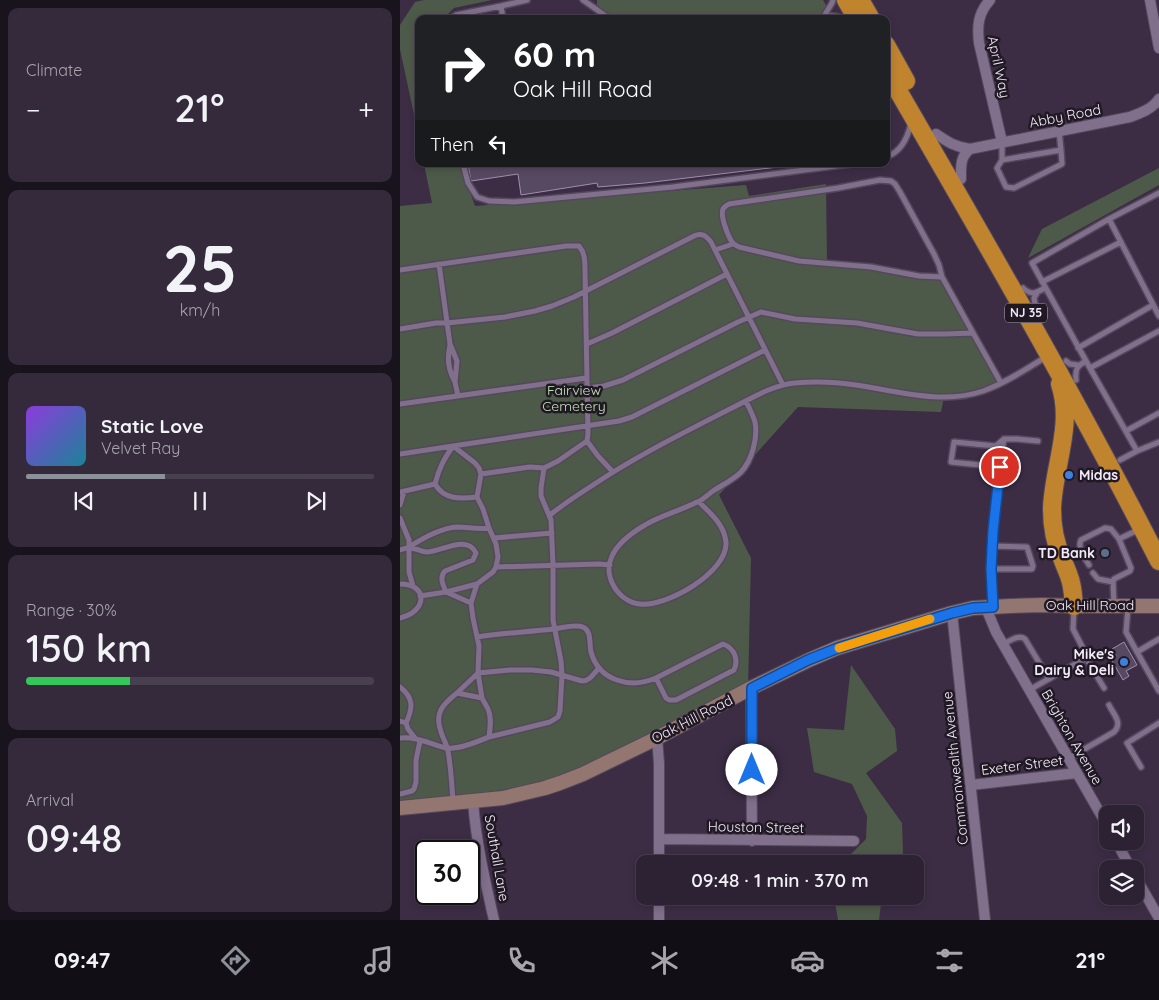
<!DOCTYPE html>
<meta charset="utf-8">
<style>
:root{--surface:#2d2234;--page:#352a3c;--text:#f1f3f6;--muted:#a7a4ac;--line:#483f4f;--accent:#8c9099}
body{margin:0;font-family:Quicksand,sans-serif;background:var(--page);color:var(--text);height:100vh;display:flex;flex-direction:column;font-size:19px;white-space:nowrap}
*{box-sizing:border-box;margin:0}
p{font-size:16px;color:var(--muted)}
.icon{flex:none;width:28px;height:28px;fill:none;stroke:currentColor;stroke-width:2;stroke-linecap:round;stroke-linejoin:round}
.map{position:relative;flex:1;overflow:hidden}
.details{display:flex;flex-direction:column;gap:8px;padding:8px;background:#19131d;width:400px}
.details>*{flex:none}
.guide{position:absolute;left:15px;top:15px;width:475px;height:152px;border-radius:10px;box-shadow:0 2px 8px #0003,0 0 0 1px var(--line);background:#202124;color:#fff;overflow:hidden}
.tools{position:absolute;left:699px;top:805px;display:grid;gap:10px}
.tools a{display:grid;place-items:center;width:45px;height:45px;border-radius:10px;background:var(--surface);box-shadow:0 2px 8px #0003,0 0 0 1px var(--line);font-size:25px}
.speed{position:absolute;left:15px;top:840px;display:flex;gap:10px;font-size:25px;font-weight:700;text-align:center}
.speed>*{display:grid;place-content:center;width:65px;height:65px;border-radius:50%;background:var(--surface);box-shadow:0 2px 8px #0003,0 0 0 1px var(--line);line-height:1}
.speed .limit{border:2px solid #111;border-radius:8px;background:#fff;color:#111}
.pin{position:absolute;display:grid;place-items:center;width:42px;height:42px;color:#fff;margin:-21px;border:2px solid #fff;border-radius:50%;box-shadow:0 1px 5px #0007}
.me{position:absolute;width:55px;margin:-28px;rotate:0deg;stroke-linejoin:round;filter:drop-shadow(0 0 4px #0008)}
.turn{display:flex;align-items:center;gap:18px;height:105px;padding:0 15px;font-size:22px}
.turn .icon{width:65px;height:65px;stroke-width:2.5}
.turn b{display:block;font-size:35px;line-height:42px}
.then{display:flex;align-items:center;height:48px;padding:0 15px;background:#0003;gap:10px;font-size:19px}
.big{font-size:38px;font-weight:600;line-height:1.1}
.details .tile{flex:1;display:flex;flex-direction:column;justify-content:center;gap:8px;min-width:0;padding:0 18px;border-radius:10px;background:var(--page)}
.details .dial{align-items:center;gap:0}
.dial b{font-size:65px;line-height:1}
.song{display:flex;align-items:center;gap:15px}
.cover{width:60px;height:60px;border-radius:8px;background:linear-gradient(135deg,hsl(270 70% 55%),hsl(190 70% 35%))}
.played{height:5px;border-radius:2px;background:linear-gradient(90deg,var(--accent) 40%,var(--line) 40%)}
.keys{display:flex;justify-content:space-around;direction:ltr}
.heat{display:flex;justify-content:space-between;align-items:center;font-size:28px;direction:ltr}
.charge{height:8px;border-radius:4px;background:linear-gradient(90deg,#34c759 30%,var(--line) 0)}
.trip{position:absolute;left:236px;top:855px;width:288px;height:50px;border-radius:10px;background:var(--surface);box-shadow:0 2px 8px #0003,0 0 0 1px var(--line);font-weight:600;line-height:50px;text-align:center}
.tabs{display:flex;height:80px;justify-content:space-around;align-items:center;background:#120e15;color:var(--muted)}
.tabs .icon{width:35px;height:35px}
.tabs .on{color:var(--accent)}
.tabs b{font-size:22px;color:var(--text)}
main{display:flex;flex:1;min-height:0}
.map>svg:first-child{display:block}
.green{fill:#4e5a49}
.building{fill:#574962;stroke:#9f8fac}
.lines{fill:none;stroke-linecap:round;stroke-linejoin:round}
.lane-casing{stroke:#55485c;stroke-width:8}
.street-casing{stroke:#55485c;stroke-width:12}
.secondary-casing{stroke:#55485c;stroke-width:16}
.highway-casing{stroke:#55485c;stroke-width:20}
.lane{stroke:#81708c;stroke-width:5}
.street{stroke:#81708c;stroke-width:10}
.secondary{stroke:#947670;stroke-width:14}
.highway{stroke:#c0842f;stroke-width:18}
.route-casing{stroke:#114b97;stroke-width:12}
.route{stroke:#1a73e8;stroke-width:9}
.slow{stroke:#f59e0b;stroke-width:9}
.shop-dot{fill:#3f7fe0;stroke:#201924;stroke-width:2}
.service-dot{fill:#5c6f8a;stroke:#201924;stroke-width:2}
.labels{text-anchor:middle;stroke-width:5;stroke-linejoin:round;paint-order:stroke}
.shield{fill:#201924;stroke:#b4abb9;stroke-width:1}
.shield-label{font-size:12px;font-weight:bold;fill:#f3e9f9}
.street-label{font-size:14px;fill:#f3e9f9;stroke:#201924}
.park-label{font-size:14px;fill:#c1e4b4;stroke:#201924}
.poi-label{font-size:14px;font-weight:bold;fill:#f3e9f9;stroke:#201924;text-anchor:end}
</style>
<main>
<section class="details">
<div class="tile"><p>Climate</p>
<div class="heat"><a>−</a><b class="big">21°</b><a>+</a></div>
</div>
<div class="tile dial"><b>25</b><p>km/h</p></div>
<div class="tile">
<div class="song"><i class="cover"></i><div><b>Static Love</b><p>Velvet Ray</p></div></div>
<div class="played"></div>
<div class="keys"><svg class="icon" aria-label="previous" viewBox="0 0 24 24"><path d="M18 5L8 12l10 7zM5 5v14"/></svg><svg class="icon" aria-label="pause" viewBox="0 0 24 24"><path d="M8 5v14M16 5v14"/></svg><svg class="icon" aria-label="next" viewBox="0 0 24 24"><path d="M6 5l10 7-10 7zM19 5v14"/></svg></div>
</div>
<div class="tile"><p>Range · 30%</p><b class="big">150 km</b><div class="charge"></div></div>
<div class="tile"><p>Arrival</p><b class="big">09:48</b></div>
</section>
<div class="map">
<svg width="759" height="920" viewBox="0 0 759 920">
<rect width="100%" height="100%" fill="#3c2d45"/>
<path class="green" d="M 24,0 L 92,0 L 54,8 L 43,19 L 19,19 L 19,138 L 0,49 L 0,25 L 15,2 Z
M 197,0 L 423,0 L 434,19 L 213,19 L 197,8 Z
M 24,164 L 60,164 L 75,206 L 346,185 L 349,196 L 426,184 L 427,263 L 545,276 L 604,383 L 544,397 L 541,412 L 398,407 L 319,495 L 351,558 L 348,689 L 164,782 L 0,804 L 0,206 L 32,203 Z
M 759,168 L 759,185 L 628,258 L 642,229 Z
M 451,665 L 495,729 L 497,751 L 466,773 L 502,823 L 503,853 L 497,864 L 441,864 L 466,839 L 467,816 L 452,784 L 414,772 L 407,728 L 444,730 Z
M 434,896 L 482,896 L 479,920 L 438,920 Z"/>
<path class="building" d="M 68,164 L 403,164 L 245,183 L 198,187 L 197,183 L 121,195 L 118,174 L 71,181 Z
M 724,642 L 737,665 L 726,671 L 729,676 L 723,680 L 711,659 L 716,656 L 712,649 Z"/>
<g class="lines">
<g class="lane-casing">
<path id="lane" d="M 183,0 L 210,19
M 424,16 L 432,3 L 433,0
M 50,19 L 56,15 L 101,6
M 103,19 L 101,6 L 127,0
M 420,19 C 428,14 437,16 446,19
M 602,143 L 602,160 L 661,150 L 659,131
M 486,157 C 501,152 508,137 511,123
M 602,160 L 597,168 L 606,187 L 614,188 L 662,164 L 661,150
M 63,164 L 68,183 L 77,197 L 89,201 L 114,202 L 273,187 L 451,164
M 709,219 L 759,316
M 315,250 L 333,244
M 39,264 L 50,344 L 57,361 L 55,382 L 58,396
M 0,270 L 166,246 L 179,246 C 185,253 185,262 185,271 L 188,434 L 187,441 L 198,456 L 213,472
M 542,277 L 539,265 L 534,254 L 500,192 L 495,184 L 491,181 L 480,180 L 438,188 L 329,204 C 326,206 325,206 323,209 C 320,216 328,236 332,242 C 334,245 336,245 339,247 L 399,261 L 471,267 L 519,276 L 542,277 L 573,333
M 642,282 L 721,242
M 623,288 C 632,296 636,293 645,288
M 636,309 L 634,298 L 637,293
M 0,329 L 36,323 L 47,323 L 105,317 L 135,311 L 152,306 L 174,297 L 294,236 C 302,232 306,236 311,242 L 383,385
M 187,344 L 212,333 L 327,274
M 50,345 C 47,359 48,369 55,382
M 678,348 L 753,305
M 666,361 L 670,364 L 678,365
M 686,361 L 632,263 L 709,219 L 759,193
M 690,368 L 759,331
M 676,380 C 675,369 677,366 686,361 L 737,451
M 187,388 L 204,386 L 223,380 L 338,322 L 361,312 L 395,319 L 457,323 L 518,334 L 545,334 L 573,333 L 601,383
M 0,404 L 186,378
M 726,431 L 759,413
M 0,454 L 53,446 L 75,463 L 79,468 L 81,474 L 77,497 L 83,509 L 89,528 L 96,544 L 98,557 L 96,567
M 720,460 L 737,451 L 759,442
M 600,467 L 604,439
M 81,474 L 130,467 L 144,468 L 158,461 L 187,441
M 0,492 L 35,484
M 77,497 C 61,499 44,500 35,484 C 39,468 44,459 53,446 L 219,421 L 232,417 L 365,350
M 299,502 C 310,513 324,524 326,542 C 328,572 267,607 240,604 C 219,602 202,577 212,556 C 218,543 233,532 245,525 C 261,515 280,511 297,502 C 303,500 307,495 313,491 C 322,485 333,480 341,472 C 352,460 358,438 355,422 C 353,415 349,408 346,401
M 0,505 L 4,492
M 150,515 C 162,505 176,496 190,487 C 233,458 279,435 326,411 C 347,401 371,385 395,383 C 415,381 436,382 456,385 C 497,391 542,405 583,391 C 606,383 626,369 646,357
M 0,518 L 9,540 L 9,547
M 94,538 L 152,533
M 0,550 C 3,549 5,548 8,548 C 14,547 21,552 27,552 C 41,552 67,534 76,553 L 73,560 L 45,571 C 39,577 43,585 46,592 L 77,584
M 689,565 C 685,558 677,548 681,540 L 705,528 L 711,529 L 719,539
M 591,569 L 632,569 L 633,566 L 627,547 L 592,546
M 693,573 L 698,579 L 713,582 L 714,579 L 730,571 L 731,568 L 719,539 L 740,529
M 713,582 L 714,605
M 0,584 C 29,584 27,612 0,618
M 13,586 L 9,572 L 9,547 C 23,538 40,528 57,527 C 68,527 78,530 89,528
M 20,596 L 46,592 L 71,603
M 593,607 L 591,569 L 593,531 L 600,467 L 551,462 L 554,442 L 596,446 L 604,439 L 617,439 L 638,441
M 728,608 L 726,632 L 737,652 L 759,639
M 674,609 L 673,629 L 687,656 L 686,658 L 704,688
M 77,637 C 102,633 128,632 153,629 C 163,628 174,624 183,627 C 192,631 189,644 191,652 C 199,681 230,689 256,678
M 323,644 C 334,648 339,659 334,670 L 276,700 L 269,700 L 266,698 L 256,678 Z
M 603,644 C 610,641 619,634 625,639 L 649,679
M 737,652 L 759,691
M 0,687 C 14,698 13,708 6,723
M 629,690 L 686,658
M 57,693 L 78,673 L 110,670 L 132,670 L 151,672 L 182,681 C 190,681 194,673 199,668
M 82,698 L 78,673 L 79,646 L 73,618 L 71,603 L 77,584 L 93,572 L 96,567 L 199,564 L 210,565
M 0,721 L 6,723 L 8,729 L 15,738
M 89,737 L 150,722 L 158,717 L 160,711 L 162,675 L 161,661 L 153,620 L 153,565 L 151,520 L 141,496 L 141,488 L 144,468
M 0,738 C 16,736 30,744 46,748 C 58,750 77,742 89,737 C 90,728 92,718 88,709 C 86,705 84,702 82,698 L 57,693 C 43,704 34,713 41,732 C 43,739 47,744 48,751 C 51,768 52,785 53,802
M 669,758 L 714,732 C 723,723 714,715 709,705
M 741,767 L 727,743 L 759,723
M 0,794 L 12,791 L 14,789 L 16,782 L 16,760 L 20,741"/>
</g>
<g class="street-casing">
<path id="street" d="M 590,0 C 578,13 577,26 579,43 L 602,142
M 750,0 L 759,48
M 536,134 C 548,142 555,147 570,149 L 730,117 C 741,113 752,109 759,99
M 561,179 C 561,166 560,157 570,149
M 586,608 L 596,632 L 708,827
M 552,613 L 585,920
M 351,688 L 352,841
M 257,738 L 259,763 L 259,864
M 571,785 L 677,773
M 73,801 C 76,842 85,881 94,920
M 259,839 L 454,841
M 716,841 L 731,869
M 735,876 L 759,918
M 259,920 L 259,896"/>
</g>
<g class="secondary-casing">
<path id="secondary" d="M 0,808 L 103,798 L 145,788 L 160,783 L 183,774 L 257,738 L 351,688 L 409,660 L 437,648 L 552,613 L 573,608 L 610,606 L 642,605 L 674,606 L 759,606"/>
</g>
<g class="highway-casing">
<path id="highway" d="M 446,0 L 457,19
M 460,0 L 471,19
M 486,45 L 506,81
M 486,70 C 580,232 674,394 759,561
M 660,384 C 674,425 653,468 652,509 C 652,526 655,543 662,558 C 664,564 667,570 669,576 C 673,586 673,596 674,606"/>
</g>
<use href="#lane" class="lane"/>
<use href="#street" class="street"/>
<use href="#secondary" class="secondary"/>
<use href="#highway" class="highway"/>
</g>
<g class="lines">
<g class="route-casing">
<path id="route" d="M 352,770 L 352,688 L 408,660 L 438,648 L 552,613 L 573,608 L 593,607 L 591,569 L 593,531 L 600,467"/>
</g>
<use href="#route" class="route"/>
<path class="slow" d="M 439,648 L 530,619"/>
</g>
<g class="shop-dot">
<circle cx="669" cy="475" r="5"/>
<circle cx="724" cy="662" r="5"/>
</g>
<circle class="service-dot" cx="705" cy="553" r="5"/>
<g class="labels">
<rect class="shield" x="605" y="303.5" width="42" height="19" rx="4"/>
<g class="shield-label">
<text x="626" y="317">NJ 35</text>
</g>
<g class="street-label">
<text transform="translate(599 67) rotate(78)" y="5">April Way</text>
<text transform="translate(665 116) rotate(-11)" y="5">Abby Road</text>
<text x="690" y="610">Oak Hill Road</text>
<text transform="translate(292 719) rotate(-27)" y="5">Oak Hill Road</text>
<text transform="translate(672 737) rotate(60)" y="5">Brighton Avenue</text>
<text transform="translate(622 765) rotate(-7)" y="5">Exeter Street</text>
<text transform="translate(555 768) rotate(-96)" y="5">Commonwealth Avenue</text>
<text transform="translate(356 827) rotate(1)" y="5">Houston Street</text>
<text transform="translate(97 858) rotate(80)" y="5">Southall Lane</text>
</g>
<g class="park-label">
<text x="174" y="395">Fairview<tspan x="174" dy="16">Cemetery</tspan></text>
</g>
<g class="poi-label">
<text x="679" y="480" text-anchor="start">Midas</text>
<text x="695" y="558">TD Bank</text>
<text x="714" y="659">Mike's<tspan x="714" dy="16">Dairy &amp; Deli</tspan></text>
</g>
</g>
</svg>
<div class="tools">
<a><svg class="icon" aria-label="sound" viewBox="0 0 24 24"><path d="M4 9h4l5-4v14l-5-4H4zM17 9q2 3 0 6"/></svg></a>
<a><svg class="icon" aria-label="layers" viewBox="0 0 24 24"><path d="M12 4l9 5-9 5-9-5zM3 14l9 5 9-5"/></svg></a>
</div>
<div class="speed"><div class="limit">30</div></div>
<div class="pin" style="left:600px;top:467px;background:#d93025"><svg class="icon" aria-label="arrive" viewBox="0 0 24 24"><path d="M6 21V4h12l-3 4 3 4H6"/></svg></div>
<svg class="me" style="left:352px;top:770px" viewBox="-20 -20 40 40"><circle r="19" fill="#fff"/><path d="M0-13L10 11 0 6-10 11z" fill="#1a73e8"/></svg>
<div class="trip">09:48 · 1 min · 370 m</div>
<div class="guide">
<div class="turn"><svg class="icon" aria-label="right" viewBox="0 0 24 24"><path d="M7 20v-9h11M14 6l5 5-5 5"/></svg><div><b>60 m</b>Oak Hill Road</div></div>
<div class="then">Then<svg class="icon" aria-label="left" viewBox="0 0 24 24"><path d="M17 20v-9H6M10 6l-5 5 5 5"/></svg></div>
</div>
</div>
</main>
<nav class="tabs">
<b>09:47</b>
<svg class="icon on" aria-label="directions" viewBox="0 0 24 24"><path d="M12 3l9 9-9 9-9-9zM9 14v-3h6M13 9l2 2-2 2"/></svg>
<svg class="icon" aria-label="music" viewBox="0 0 24 24"><path d="M9 18V5l10-2v13"/><circle cx="6" cy="18" r="3"/><circle cx="16" cy="16" r="3"/></svg>
<svg class="icon" aria-label="phone" viewBox="0 0 24 24"><path d="M5 4h4l2 5-3 2q2 4 5 5l2-3 5 2v4C11 20 4 13 5 4z"/></svg>
<svg class="icon" aria-label="climate" viewBox="0 0 24 24"><path d="M12 3v18M4 7l16 10M4 17L20 7"/></svg>
<svg class="icon" aria-label="car" viewBox="0 0 24 24"><path d="M5 17H2v-5l4-1 3-4h7l3 4 3 1v5h-3M9 17h6M6 11h13"/><circle cx="7" cy="17" r="2"/><circle cx="17" cy="17" r="2"/></svg>
<svg class="icon" aria-label="filters" viewBox="0 0 24 24"><path d="M4 7h16M4 17h16"/><circle cx="9" cy="7" r="2"/><circle cx="15" cy="17" r="2"/></svg>
<b>21°</b>
</nav>
